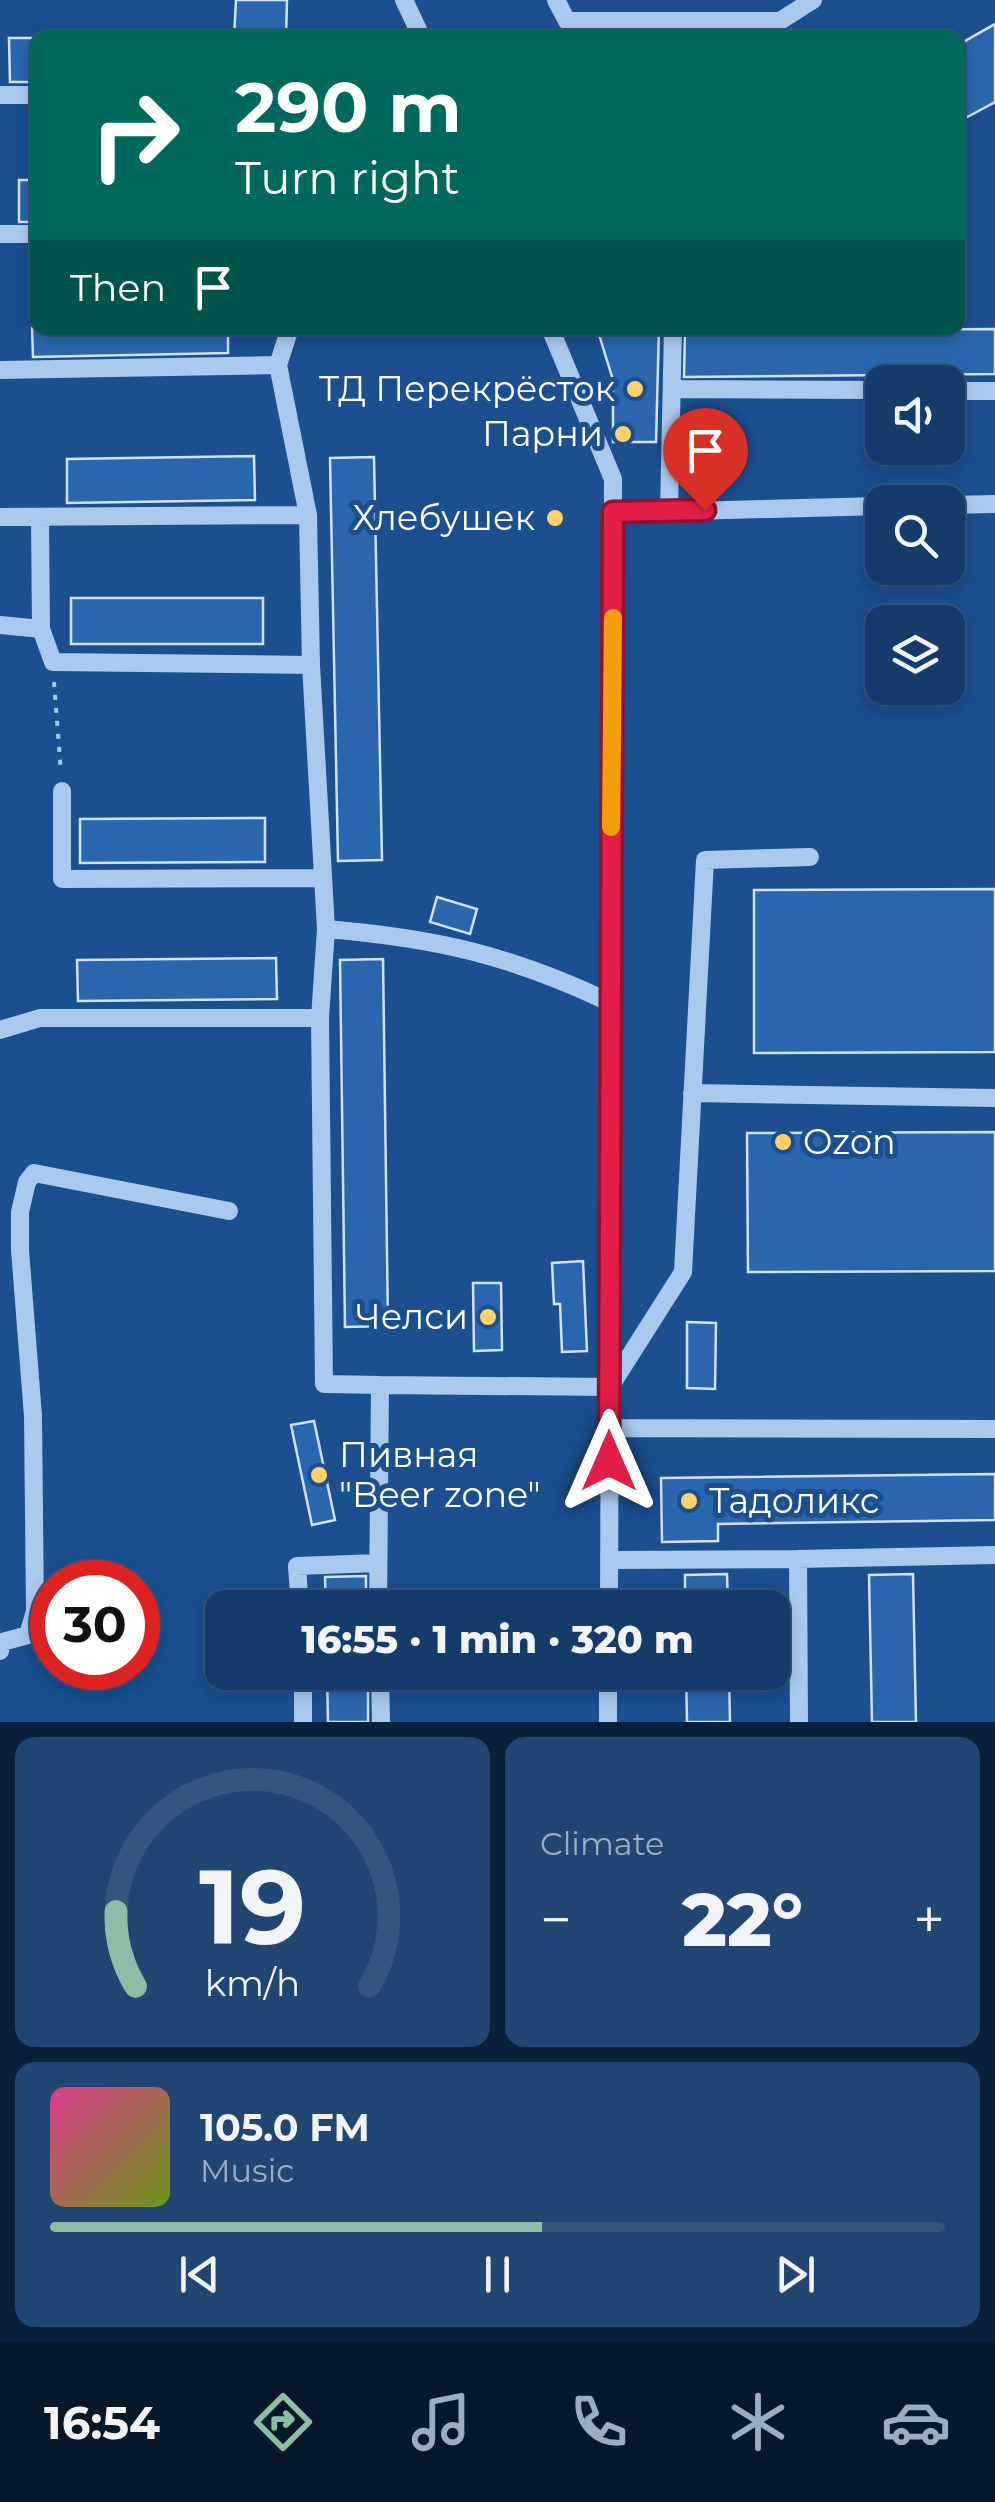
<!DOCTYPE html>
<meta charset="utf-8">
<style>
:root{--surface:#143b6b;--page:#214673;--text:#f1f3f6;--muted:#9dadc1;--line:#33557e;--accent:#8abfa5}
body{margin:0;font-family:Montserrat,sans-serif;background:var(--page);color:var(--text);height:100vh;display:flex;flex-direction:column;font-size:38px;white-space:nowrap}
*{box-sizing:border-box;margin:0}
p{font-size:32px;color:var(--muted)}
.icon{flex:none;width:55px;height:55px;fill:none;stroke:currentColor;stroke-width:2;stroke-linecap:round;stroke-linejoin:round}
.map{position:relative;height:1722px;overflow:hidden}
.details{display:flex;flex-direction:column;gap:15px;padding:15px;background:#0b203b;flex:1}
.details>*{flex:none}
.guide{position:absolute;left:30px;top:30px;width:935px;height:305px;border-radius:20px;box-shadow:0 5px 15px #0003,0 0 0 2px var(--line);background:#00695c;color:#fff;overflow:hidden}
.fabs{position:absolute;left:865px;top:365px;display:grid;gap:20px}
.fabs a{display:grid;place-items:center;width:100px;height:100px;border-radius:20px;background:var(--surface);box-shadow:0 5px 15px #0003,0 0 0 2px var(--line);font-size:50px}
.speed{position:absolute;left:30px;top:1560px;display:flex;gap:20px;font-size:50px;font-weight:700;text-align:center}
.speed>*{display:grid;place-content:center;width:130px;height:130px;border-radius:50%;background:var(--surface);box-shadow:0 5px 15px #0003,0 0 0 2px var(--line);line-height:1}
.speed .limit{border:15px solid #d22;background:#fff;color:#111}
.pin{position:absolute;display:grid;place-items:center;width:85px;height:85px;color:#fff;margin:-102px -42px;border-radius:50% 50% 50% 0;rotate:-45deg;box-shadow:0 0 10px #0007}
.pin .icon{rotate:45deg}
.me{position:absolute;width:110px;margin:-55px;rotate:0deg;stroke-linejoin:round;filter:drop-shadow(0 0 8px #0008)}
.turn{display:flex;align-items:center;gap:35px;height:210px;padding:0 40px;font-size:45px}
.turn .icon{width:130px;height:130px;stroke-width:2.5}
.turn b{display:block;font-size:70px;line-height:85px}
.then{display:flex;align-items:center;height:95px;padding:0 40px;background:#0003;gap:20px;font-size:38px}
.big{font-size:75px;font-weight:800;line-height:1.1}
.details .card{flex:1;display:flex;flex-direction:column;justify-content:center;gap:15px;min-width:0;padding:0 35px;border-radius:20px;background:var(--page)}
.details .dial{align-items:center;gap:0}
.dial svg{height:260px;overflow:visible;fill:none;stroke:var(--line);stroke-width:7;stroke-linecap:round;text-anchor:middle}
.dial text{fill:var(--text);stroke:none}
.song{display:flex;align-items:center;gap:30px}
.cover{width:120px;height:120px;border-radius:15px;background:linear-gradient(135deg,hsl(330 70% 55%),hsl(80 70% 35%))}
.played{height:10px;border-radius:5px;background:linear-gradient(90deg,var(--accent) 55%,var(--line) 55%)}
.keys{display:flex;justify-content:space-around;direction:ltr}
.heat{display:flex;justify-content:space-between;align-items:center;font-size:55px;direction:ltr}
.details .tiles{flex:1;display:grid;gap:15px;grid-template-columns:1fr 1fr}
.card:last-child{grid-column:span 2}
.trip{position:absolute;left:205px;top:1590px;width:585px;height:100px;border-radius:20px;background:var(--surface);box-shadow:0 5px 15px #0003,0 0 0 2px var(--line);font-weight:800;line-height:100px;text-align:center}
.tabs{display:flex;height:160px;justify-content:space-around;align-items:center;background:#08182b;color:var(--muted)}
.tabs .icon{width:70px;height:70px}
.tabs .active{color:var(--accent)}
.tabs b{font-size:45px;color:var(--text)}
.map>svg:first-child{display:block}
.building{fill:#2a66ad;stroke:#cfe3fa;stroke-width:2.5}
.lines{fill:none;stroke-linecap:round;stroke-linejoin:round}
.path{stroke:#a9c9ee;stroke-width:4;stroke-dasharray:5 8;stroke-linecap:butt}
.minor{stroke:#a9c9ee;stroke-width:18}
.route-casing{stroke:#92132f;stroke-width:25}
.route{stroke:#e11d48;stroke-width:18}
.slow{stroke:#f59e0b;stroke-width:18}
.poi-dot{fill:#ffd166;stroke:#1b4f8f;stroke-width:4}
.labels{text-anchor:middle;stroke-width:10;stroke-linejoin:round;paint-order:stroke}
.poi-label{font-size:35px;fill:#fff;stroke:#1b4f8f;text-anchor:end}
</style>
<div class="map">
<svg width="995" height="1722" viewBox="0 0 995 1722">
<rect width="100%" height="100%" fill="#1b4f8f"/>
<path class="building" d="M 236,0 L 287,0 L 286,38 L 234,38 Z
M 995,24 L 995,102 L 958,122 L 958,45 Z
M 9,38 L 38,38 L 38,82 L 10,82 Z
M 19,180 L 38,180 L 38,222 L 19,222 Z
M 32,328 L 228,328 L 228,353 L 33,357 Z
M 597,328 L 659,328 L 656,442 L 613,442 L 613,380 Z
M 995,329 L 995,374 L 684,377 L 685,331 Z
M 254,456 L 255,500 L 67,503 L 67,459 Z
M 374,457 L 382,860 L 338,861 L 330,458 Z
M 71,598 L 263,598 L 263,644 L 71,644 Z
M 265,818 L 265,862 L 80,863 L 80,819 Z
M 995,889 L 995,1052 L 754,1053 L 754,890 Z
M 437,897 L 477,909 L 470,934 L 430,922 Z
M 276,958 L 277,999 L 78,1001 L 77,960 Z
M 383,959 L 388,1326 L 345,1327 L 340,960 Z
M 995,1132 L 995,1271 L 748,1272 L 747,1133 Z
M 583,1261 L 587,1351 L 562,1352 L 560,1304 L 554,1304 L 552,1263 Z
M 473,1283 L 501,1283 L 502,1350 L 474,1351 Z
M 687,1322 L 716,1323 L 715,1389 L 687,1388 Z
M 314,1421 L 335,1520 L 312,1525 L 291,1425 Z
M 995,1474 L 995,1520 L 718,1524 L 718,1541 L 662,1542 L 661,1478 Z
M 727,1574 L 728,1608 L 685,1608 L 685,1575 Z
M 913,1574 L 916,1722 L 872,1722 L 869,1575 Z
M 366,1576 L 366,1608 L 326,1608 L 325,1577 Z
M 327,1672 L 368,1672 L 368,1722 L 328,1722 Z
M 686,1672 L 729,1672 L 730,1722 L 687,1722 Z"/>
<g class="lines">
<path class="path" d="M 54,682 L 61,772"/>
<path class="minor" d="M 404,0 L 422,38
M 556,0 L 567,21 L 780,21 L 813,0
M 0,95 L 38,95
M 0,234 L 38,234
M 290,328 L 278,365 L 308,515
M 550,328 L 613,479 L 609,1608
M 0,370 L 278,365
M 672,389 L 882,390
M 948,391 L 995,391
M 948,505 L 995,504
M 669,511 L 673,328
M 613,513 L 882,506
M 0,517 L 308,515 L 311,665 L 326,929 C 435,938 510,955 609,1002
M 0,625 L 41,629 L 40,519
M 41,629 L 53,662 L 311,665
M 62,791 L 62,879 L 323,878
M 320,1018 L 324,1384 L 380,1385
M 0,1030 L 40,1018 L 320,1018 L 326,929
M 692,1093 L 995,1098
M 609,1428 L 995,1429
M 798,1559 L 995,1555
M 609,1560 L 798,1559 L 799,1722
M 300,1608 L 297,1566 L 377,1563
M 378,1608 L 380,1385 L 610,1387 L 683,1272 L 705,860 L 810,857
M 0,1651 L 2,1642 L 28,1635 L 35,1611 L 33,1416 L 20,1250 L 20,1212 L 27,1182 L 34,1173 L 229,1211
M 303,1672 L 303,1722
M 380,1672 L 381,1722
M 608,1722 L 608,1672"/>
</g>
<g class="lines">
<g class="route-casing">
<path id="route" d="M 609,1461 L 613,512 L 705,510"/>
</g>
<use href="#route" class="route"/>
<path class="slow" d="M 611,827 L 613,618"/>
</g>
<g class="poi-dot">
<circle cx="635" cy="389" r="10"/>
<circle cx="623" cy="434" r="10"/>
<circle cx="555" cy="518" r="10"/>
<circle cx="783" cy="1142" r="10"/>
<circle cx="488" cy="1317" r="10"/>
<circle cx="319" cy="1475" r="10"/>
<circle cx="689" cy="1501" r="10"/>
</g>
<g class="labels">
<g class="poi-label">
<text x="615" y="401">ТД Перекрёсток</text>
<text x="603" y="446">Парни</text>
<text x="535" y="530">Хлебушек</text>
<text x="803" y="1154" text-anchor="start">Ozon</text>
<text x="468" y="1329">Челси</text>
<text x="339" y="1467" text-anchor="start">Пивная<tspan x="339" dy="40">"Beer zone"</tspan></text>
<text x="709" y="1513" text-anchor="start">Тадоликс</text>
</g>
</g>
</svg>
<div class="fabs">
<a><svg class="icon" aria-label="sound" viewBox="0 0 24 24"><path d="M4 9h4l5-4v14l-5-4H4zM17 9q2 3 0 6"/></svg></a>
<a><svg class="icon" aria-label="search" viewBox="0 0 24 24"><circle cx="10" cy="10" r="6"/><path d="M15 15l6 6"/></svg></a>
<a><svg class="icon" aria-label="layers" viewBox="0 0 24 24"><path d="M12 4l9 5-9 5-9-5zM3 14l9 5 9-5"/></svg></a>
</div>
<div class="speed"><div class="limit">30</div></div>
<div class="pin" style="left:705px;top:510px;background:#d93025"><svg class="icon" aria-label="arrive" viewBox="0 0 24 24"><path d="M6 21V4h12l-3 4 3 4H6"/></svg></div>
<svg class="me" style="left:609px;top:1461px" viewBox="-20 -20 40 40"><path d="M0-17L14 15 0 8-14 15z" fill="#e11d48" stroke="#fff" stroke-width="4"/></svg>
<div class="trip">16:55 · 1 min · 320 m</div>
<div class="guide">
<div class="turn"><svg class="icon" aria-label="right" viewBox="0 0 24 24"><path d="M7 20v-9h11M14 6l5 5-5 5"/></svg><div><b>290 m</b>Turn right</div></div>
<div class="then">Then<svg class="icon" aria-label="arrive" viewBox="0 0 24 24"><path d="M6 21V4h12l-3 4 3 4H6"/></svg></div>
</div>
</div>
<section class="details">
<div class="tiles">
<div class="card dial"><svg viewBox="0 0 100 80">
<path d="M14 69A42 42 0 1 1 86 69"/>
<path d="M14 69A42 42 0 0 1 8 46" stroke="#8abfa5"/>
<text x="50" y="56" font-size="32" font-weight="700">19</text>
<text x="50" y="72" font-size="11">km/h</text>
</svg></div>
<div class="card"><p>Climate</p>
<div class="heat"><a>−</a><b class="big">22°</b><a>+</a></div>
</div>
<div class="card">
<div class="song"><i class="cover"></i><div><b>105.0 FM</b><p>Music</p></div></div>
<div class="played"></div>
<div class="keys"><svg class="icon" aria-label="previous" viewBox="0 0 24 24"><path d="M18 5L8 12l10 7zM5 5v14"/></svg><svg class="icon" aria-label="pause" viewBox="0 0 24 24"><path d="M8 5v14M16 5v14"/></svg><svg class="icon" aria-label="next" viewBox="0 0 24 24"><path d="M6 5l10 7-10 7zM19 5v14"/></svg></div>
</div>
</div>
</section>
<nav class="tabs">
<b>16:54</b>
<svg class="icon active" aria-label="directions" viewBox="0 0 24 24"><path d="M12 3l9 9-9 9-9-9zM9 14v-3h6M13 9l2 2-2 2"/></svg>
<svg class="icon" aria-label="music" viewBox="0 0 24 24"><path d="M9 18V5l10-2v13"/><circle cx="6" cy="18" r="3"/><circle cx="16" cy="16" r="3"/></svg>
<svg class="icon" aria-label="phone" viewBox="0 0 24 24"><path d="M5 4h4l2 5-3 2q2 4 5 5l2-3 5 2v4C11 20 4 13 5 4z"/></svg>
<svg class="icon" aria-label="climate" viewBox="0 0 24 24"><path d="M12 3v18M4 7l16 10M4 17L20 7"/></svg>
<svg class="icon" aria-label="car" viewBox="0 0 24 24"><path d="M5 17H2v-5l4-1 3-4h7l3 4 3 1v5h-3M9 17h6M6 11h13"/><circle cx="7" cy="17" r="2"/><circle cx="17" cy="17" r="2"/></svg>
</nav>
